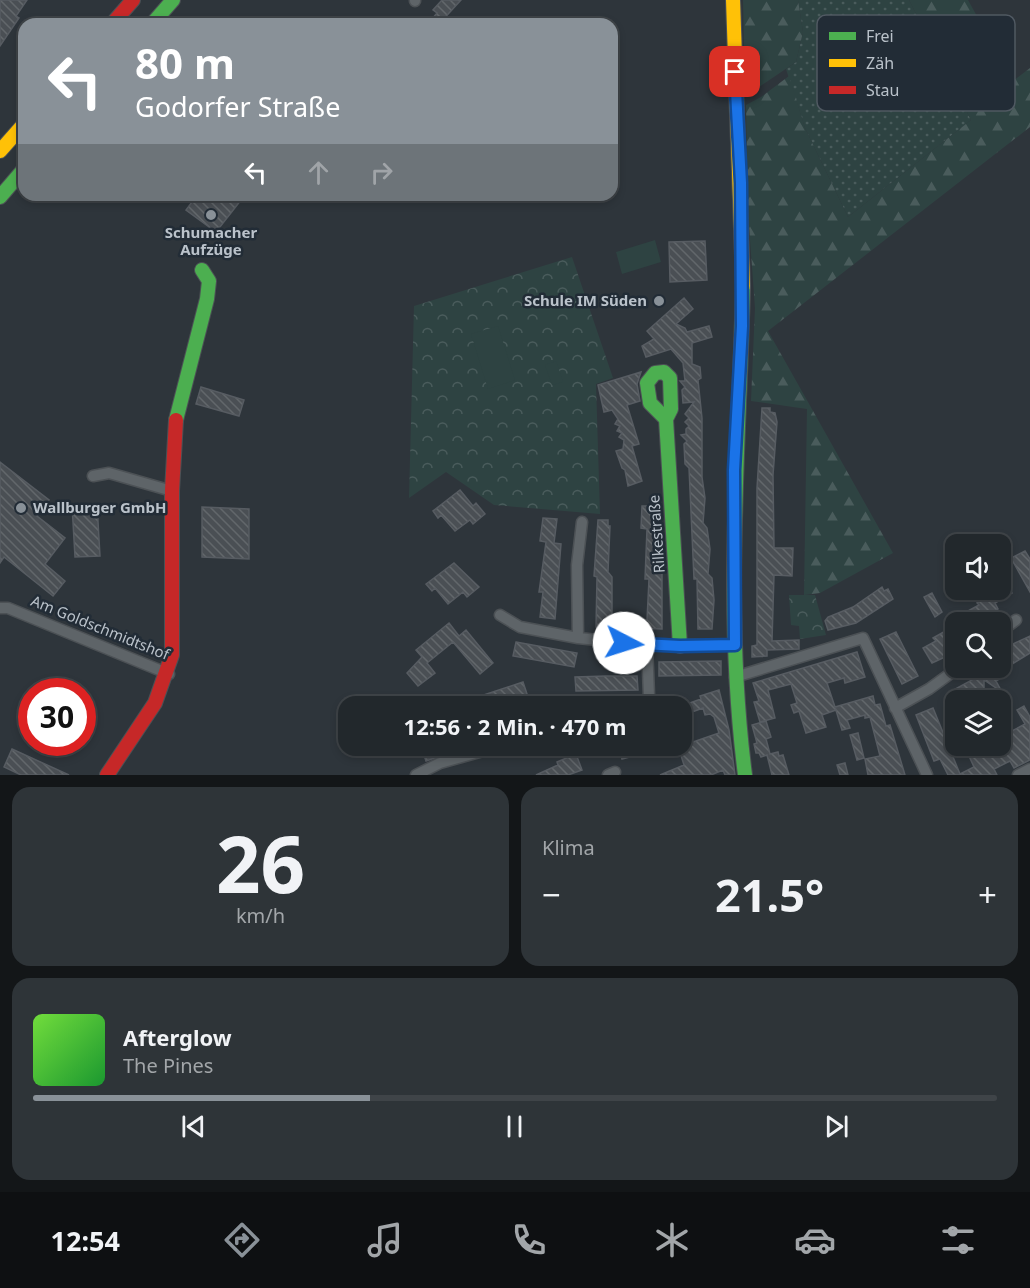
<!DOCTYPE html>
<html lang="de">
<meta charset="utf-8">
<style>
:root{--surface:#22282c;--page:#2e3438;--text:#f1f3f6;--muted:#a2a6a9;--line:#3f4448;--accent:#899198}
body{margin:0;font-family:"Noto Sans",sans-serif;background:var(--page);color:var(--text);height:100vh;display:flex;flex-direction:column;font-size:22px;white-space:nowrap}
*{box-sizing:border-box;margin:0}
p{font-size:20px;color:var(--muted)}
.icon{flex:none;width:33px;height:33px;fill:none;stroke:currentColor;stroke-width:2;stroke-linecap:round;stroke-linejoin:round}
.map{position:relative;height:775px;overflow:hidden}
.details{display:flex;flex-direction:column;gap:12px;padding:12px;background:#131618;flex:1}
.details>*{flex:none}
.guide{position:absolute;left:18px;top:18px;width:600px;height:183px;border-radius:18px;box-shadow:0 3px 9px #0003,0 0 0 2px var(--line);background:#899198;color:#fff;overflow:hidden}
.fabs{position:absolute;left:945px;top:534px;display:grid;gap:12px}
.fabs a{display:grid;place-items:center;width:66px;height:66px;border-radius:12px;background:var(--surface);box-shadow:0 3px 9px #0003,0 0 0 2px var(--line);font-size:30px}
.speed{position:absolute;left:18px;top:678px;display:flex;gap:12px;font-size:30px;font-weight:700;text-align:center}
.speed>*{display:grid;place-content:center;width:78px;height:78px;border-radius:50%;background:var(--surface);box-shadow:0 3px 9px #0003,0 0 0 2px var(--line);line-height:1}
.speed .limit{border:9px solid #d22;background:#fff;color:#111}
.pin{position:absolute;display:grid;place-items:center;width:51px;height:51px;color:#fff;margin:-26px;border-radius:12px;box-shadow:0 3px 9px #0006}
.me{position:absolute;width:66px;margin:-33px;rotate:95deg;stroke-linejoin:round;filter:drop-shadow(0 0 4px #0008)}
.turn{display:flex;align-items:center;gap:21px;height:126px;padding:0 18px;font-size:27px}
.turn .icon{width:78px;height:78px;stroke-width:2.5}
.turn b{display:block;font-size:42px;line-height:51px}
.lanes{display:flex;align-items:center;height:57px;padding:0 18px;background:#0003;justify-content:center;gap:30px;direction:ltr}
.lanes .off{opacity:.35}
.big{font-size:45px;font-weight:700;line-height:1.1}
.details .tile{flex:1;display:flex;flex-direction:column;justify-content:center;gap:9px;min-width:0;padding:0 21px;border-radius:18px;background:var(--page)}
.details .dial{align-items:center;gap:0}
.dial b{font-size:78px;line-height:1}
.song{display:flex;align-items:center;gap:18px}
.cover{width:72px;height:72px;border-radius:9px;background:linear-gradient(135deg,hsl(100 70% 55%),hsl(130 70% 35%))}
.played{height:6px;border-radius:3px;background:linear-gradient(90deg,var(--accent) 35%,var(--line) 35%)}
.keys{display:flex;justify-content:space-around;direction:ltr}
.heat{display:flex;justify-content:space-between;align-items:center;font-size:33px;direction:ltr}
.details .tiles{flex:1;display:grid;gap:12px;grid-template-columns:1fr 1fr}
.tile:last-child{grid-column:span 2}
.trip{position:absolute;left:338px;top:696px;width:354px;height:60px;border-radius:18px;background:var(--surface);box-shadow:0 3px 9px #0003,0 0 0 2px var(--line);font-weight:700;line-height:60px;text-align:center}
.menu{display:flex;height:96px;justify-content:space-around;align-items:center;background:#0e1012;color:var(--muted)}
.menu .icon{width:42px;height:42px}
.menu .active{color:var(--accent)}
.menu b{font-size:27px;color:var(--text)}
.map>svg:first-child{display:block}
.grass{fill:url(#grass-dots)}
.forest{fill:url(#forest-firs)}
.park{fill:url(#park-crowns)}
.pitch{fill:#2e4342}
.building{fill:url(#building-back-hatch);stroke:#575c62;stroke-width:1.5}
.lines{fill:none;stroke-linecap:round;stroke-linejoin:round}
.street-casing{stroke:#4c5155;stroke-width:13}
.fast-casing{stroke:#4c5155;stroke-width:16}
.slow-casing{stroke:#4c5155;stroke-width:16}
.jam-casing{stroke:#4c5155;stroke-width:16}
.street{stroke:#5e6468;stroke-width:10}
.fast{stroke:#4caf50;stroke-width:14}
.slow{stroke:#ffc107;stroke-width:14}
.jam{stroke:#c62828;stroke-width:14}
.route-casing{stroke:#114b97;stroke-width:15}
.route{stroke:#1a73e8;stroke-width:10}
.poi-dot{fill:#899198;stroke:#222c36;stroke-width:2}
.labels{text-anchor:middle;stroke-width:5;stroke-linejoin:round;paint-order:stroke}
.poi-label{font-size:15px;font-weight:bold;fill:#bac2ca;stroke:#222c36}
.street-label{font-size:15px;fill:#bac2ca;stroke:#222c36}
.key{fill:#222c36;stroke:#505962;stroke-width:1.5}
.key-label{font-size:16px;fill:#bac2ca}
</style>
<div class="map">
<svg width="1030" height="775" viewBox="0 0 1030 775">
<defs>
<pattern id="grass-dots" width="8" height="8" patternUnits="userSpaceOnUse" patternTransform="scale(1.5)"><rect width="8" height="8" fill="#2e4342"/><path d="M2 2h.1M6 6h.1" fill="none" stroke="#4a5c5c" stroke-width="1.8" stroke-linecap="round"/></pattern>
<pattern id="forest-firs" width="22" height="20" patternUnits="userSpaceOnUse" patternTransform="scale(1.5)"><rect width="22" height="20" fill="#2e4342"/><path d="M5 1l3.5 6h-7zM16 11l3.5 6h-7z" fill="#4a5c5c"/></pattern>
<pattern id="park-crowns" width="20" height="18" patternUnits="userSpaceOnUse" patternTransform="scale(1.5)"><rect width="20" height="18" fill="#2e4342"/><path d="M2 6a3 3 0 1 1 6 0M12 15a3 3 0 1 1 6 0" fill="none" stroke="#4a5c5c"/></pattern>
<pattern id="building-back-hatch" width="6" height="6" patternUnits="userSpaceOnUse" patternTransform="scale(1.5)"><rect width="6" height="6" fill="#4a4f54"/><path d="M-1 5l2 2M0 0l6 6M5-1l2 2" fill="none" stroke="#62676b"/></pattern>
</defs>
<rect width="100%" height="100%" fill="#2e353b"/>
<path class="grass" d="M 798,0 L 909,0 L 971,120 L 848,217 L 805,128 L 786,69 L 796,62 L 803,32 Z"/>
<path class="forest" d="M 743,0 L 798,0 L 803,32 L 796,62 L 759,87 L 745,84 Z
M 909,0 L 968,0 L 1013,81 L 1030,68 L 1030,127 L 768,331 L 893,553 L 820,593 L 804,595 L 807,409 L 751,401 L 755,308 L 748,212 L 746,105 L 761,97 L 789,76 L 805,128 L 848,217 L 971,120 Z"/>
<path class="park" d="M 572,257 L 613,378 L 596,384 L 600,514 L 494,505 L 446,472 L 409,498 L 414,306 Z
M 789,595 L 815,595 L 826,635 L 800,639 L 799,626 L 791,625 Z"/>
<path class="pitch" d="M 655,240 L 661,262 L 622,274 L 616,252 Z
M 498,326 L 515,380 L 488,389 L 471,334 Z
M 556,361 L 563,382 L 552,385 L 545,365 Z"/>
<path class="building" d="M 0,0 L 27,0 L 16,16 L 19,18 L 0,46 Z
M 442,0 L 461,0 L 439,24 L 428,24 L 437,13 L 433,10 Z
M 197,195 L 245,195 L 216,232 L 186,210 Z
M 705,241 L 707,280 L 670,282 L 669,242 Z
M 684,298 L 693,309 L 676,324 L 685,328 L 687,332 L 709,326 L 712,337 L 692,343 L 692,364 L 700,367 L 701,378 L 698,380 L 702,418 L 702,477 L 705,498 L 703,523 L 707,528 L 710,549 L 708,574 L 712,578 L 714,600 L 712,629 L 698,629 L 697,579 L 694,579 L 689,468 L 685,464 L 684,444 L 687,441 L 681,435 L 686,434 L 686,429 L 689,426 L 685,422 L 689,418 L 685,414 L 694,402 L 683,403 L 682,390 L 685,387 L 680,381 L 685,381 L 683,363 L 671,349 L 646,357 L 642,346 L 654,339 L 647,331 Z
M 641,372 L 637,384 L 640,401 L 627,405 L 639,444 L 632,446 L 642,481 L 628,486 L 625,470 L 622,468 L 616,451 L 623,449 L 624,440 L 619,437 L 622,433 L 617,431 L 620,426 L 615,424 L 618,419 L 612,410 L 604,412 L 598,385 Z
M 201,387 L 244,400 L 239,416 L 196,404 Z
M 762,408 L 770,408 L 770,412 L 775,413 L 777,422 L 773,475 L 774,548 L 793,548 L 792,576 L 774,575 L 772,641 L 799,640 L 799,649 L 767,650 L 767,656 L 752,657 L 752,646 L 757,645 L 757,488 Z
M 0,462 L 49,500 L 37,516 L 65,538 L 45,564 L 65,581 L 53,596 L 4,557 L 0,563 Z
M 460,490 L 473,506 L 476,503 L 485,514 L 473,524 L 470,520 L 455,531 L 441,515 L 438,518 L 433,511 Z
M 97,504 L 100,556 L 75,557 L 72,505 Z
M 642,506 L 656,506 L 656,529 L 662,529 L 662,629 L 596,627 L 597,577 L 594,576 L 598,520 L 608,520 L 608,526 L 610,526 L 608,572 L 612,577 L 612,619 L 647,620 L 649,579 L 645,579 L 647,529 L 641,528 Z
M 202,507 L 249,509 L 249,559 L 202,557 Z
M 543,518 L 557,519 L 554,543 L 561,544 L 555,619 L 540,617 L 543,592 L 539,592 L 546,542 L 540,541 Z
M 1025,551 L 1030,559 L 1030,592 L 1011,558 Z
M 454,563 L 479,587 L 467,597 L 463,592 L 448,604 L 435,588 L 432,591 L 426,584 Z
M 1000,572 L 1012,593 L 995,603 L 998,609 L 994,611 L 996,615 L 987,620 L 989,622 L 948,622 L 979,605 L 977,603 L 985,598 L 982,592 L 1000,590 Z
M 882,587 L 884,591 L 888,589 L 893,599 L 856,623 L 828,630 L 825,621 L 828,617 L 853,607 Z
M 932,593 L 942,612 L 935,617 L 924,597 Z
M 449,623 L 459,636 L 466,630 L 493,663 L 480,674 L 453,642 L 427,663 L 435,673 L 418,686 L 407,673 L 422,657 L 416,650 Z
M 956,625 L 956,652 L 932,663 L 923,648 L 936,641 L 933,638 Z
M 896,632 L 918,676 L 902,684 L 880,639 Z
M 1030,636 L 1030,653 L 1001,671 L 1004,676 L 996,681 L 1002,692 L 984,680 L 984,691 L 980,693 L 981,696 L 974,700 L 952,700 L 948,693 L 972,680 L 970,675 L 973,672 L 981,668 L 999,668 L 1000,670 L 1000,650 Z
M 516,642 L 577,653 L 574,667 L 513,656 Z
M 857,652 L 865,677 L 845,683 L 844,678 L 827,683 L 835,707 L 873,696 L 875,705 L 880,704 L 886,726 L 890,725 L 905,775 L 868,775 L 865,759 L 880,756 L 870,717 L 865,718 L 865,715 L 847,720 L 850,728 L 842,730 L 835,707 L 836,710 L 822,715 L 826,727 L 806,733 L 799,711 L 794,713 L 791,705 L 797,703 L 791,684 L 768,690 L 775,718 L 760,722 L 754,702 L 759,701 L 753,683 Z
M 721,661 L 721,675 L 659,676 L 659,662 Z
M 606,676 L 637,676 L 638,690 L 576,691 L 575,677 Z
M 523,682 L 531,706 L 454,706 L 453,705 Z
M 719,690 L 729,730 L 735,775 L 725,775 L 723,770 L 711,775 L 660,775 L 684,765 L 678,746 L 681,746 L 681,736 L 689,733 L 693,742 L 719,733 L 714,717 L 710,714 L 705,715 L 703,708 L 681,716 L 681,706 L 701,699 L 700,696 Z
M 1024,706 L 1030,717 L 1030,760 L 1014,768 L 1010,761 L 994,769 L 997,775 L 948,775 L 940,759 L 934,761 L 916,715 L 933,708 L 960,774 L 974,767 L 969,756 L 979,751 L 981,755 L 989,751 L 992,757 L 1007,749 L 1000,735 L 1000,713 L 1010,732 L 1025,724 L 1017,710 Z
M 766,721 L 771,737 L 766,739 L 770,754 L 778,752 L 779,756 L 783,755 L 789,775 L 772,775 L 767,755 L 761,757 L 759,753 L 756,753 L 754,744 L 757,743 L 752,725 Z
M 858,733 L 864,758 L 857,760 L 850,735 Z
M 421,746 L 467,746 L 467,747 L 426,761 Z
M 618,746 L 662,746 L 663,748 L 622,759 Z
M 12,749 L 69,775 L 21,775 L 4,767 Z
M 576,754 L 582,770 L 568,775 L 536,775 L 558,765 L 557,762 Z
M 845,763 L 848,775 L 840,775 L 837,765 Z"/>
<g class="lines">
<g class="street-casing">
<path id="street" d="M 415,1 L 415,0
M 93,476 L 109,473 L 172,491
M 0,608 L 8,608 L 169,674
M 500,615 L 520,627 L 578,638 L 647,645 L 735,645
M 1000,632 L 1016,620
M 578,638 L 577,565 L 582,522
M 735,677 L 863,638 L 927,775
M 630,706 L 642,703 L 649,696 L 647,645
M 895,708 L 929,689 L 958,668
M 416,775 L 440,763 L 501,746
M 608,775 L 615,772
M 1018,775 L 1030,769"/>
</g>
<g class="fast-casing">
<path id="fast" d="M 152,24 L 173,0
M 0,197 L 24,169
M 743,286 C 739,450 724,612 745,775
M 666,419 L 650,403 L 647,383 L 655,373 L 664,372 L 670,378 L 671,409 L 666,419 L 680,646
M 176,420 L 207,299 L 209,281 L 202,270"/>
</g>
<g class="slow-casing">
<path id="slow" d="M 733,0 L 743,286
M 0,151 L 24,124"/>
</g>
<g class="jam-casing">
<path id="jam" d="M 112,24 L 133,0
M 107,775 L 155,703 L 172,655 L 172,491 L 176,420"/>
</g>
<use href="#street" class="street"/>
<use href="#fast" class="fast"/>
<use href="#slow" class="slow"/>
<use href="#jam" class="jam"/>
</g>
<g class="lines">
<g class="route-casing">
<path id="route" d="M 624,643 L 680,646 L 735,645 L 734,470 L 742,326 L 741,183 L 735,72"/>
</g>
<use href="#route" class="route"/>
</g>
<g class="poi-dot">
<circle cx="211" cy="215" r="6"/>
<circle cx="659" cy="301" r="6"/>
<circle cx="21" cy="508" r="6"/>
</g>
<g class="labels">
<g class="poi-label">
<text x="211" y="238">Schumacher<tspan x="211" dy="17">Aufzüge</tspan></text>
<text x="647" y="306" text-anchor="end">Schule IM Süden</text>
<text x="33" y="513" text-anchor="start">Wallburger GmbH</text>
</g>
<g class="street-label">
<text transform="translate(657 534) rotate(-94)" y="5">Rilkestraße</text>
<text transform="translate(100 628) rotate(22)" y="5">Am Goldschmidtshof</text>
</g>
</g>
<rect x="817" y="15" width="198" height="96" rx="9" class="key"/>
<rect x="829" y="32" width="27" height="8" fill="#4caf50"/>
<rect x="829" y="59" width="27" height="8" fill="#ffc107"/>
<rect x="829" y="86" width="27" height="8" fill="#c62828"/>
<g class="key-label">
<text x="866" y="42">Frei</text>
<text x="866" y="69">Zäh</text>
<text x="866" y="96">Stau</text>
</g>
</svg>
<div class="fabs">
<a><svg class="icon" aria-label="sound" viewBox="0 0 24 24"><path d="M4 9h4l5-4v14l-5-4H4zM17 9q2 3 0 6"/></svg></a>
<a><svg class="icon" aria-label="search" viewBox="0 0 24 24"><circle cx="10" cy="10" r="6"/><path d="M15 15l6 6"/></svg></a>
<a><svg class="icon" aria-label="layers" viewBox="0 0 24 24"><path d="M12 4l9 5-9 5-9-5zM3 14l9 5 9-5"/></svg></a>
</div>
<div class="speed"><div class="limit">30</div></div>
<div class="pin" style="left:735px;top:72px;background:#d93025"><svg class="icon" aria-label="arrive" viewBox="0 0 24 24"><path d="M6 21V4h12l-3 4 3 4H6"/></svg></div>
<svg class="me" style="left:624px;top:643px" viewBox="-20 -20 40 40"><circle r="19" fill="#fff"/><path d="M0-13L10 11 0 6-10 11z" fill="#1a73e8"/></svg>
<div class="trip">12:56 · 2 Min. · 470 m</div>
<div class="guide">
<div class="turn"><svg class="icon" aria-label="left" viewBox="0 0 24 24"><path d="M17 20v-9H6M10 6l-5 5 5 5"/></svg><div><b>80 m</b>Godorfer Straße</div></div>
<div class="lanes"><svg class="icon" aria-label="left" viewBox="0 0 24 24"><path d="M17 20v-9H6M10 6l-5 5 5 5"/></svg><svg class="icon off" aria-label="ahead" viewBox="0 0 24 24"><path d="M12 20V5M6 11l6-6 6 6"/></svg><svg class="icon off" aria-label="right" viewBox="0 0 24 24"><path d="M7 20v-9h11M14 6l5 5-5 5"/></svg></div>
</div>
</div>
<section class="details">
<div class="tiles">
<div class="tile dial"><b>26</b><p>km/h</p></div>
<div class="tile"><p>Klima</p>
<div class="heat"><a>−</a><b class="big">21.5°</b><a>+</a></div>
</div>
<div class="tile">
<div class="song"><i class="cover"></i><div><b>Afterglow</b><p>The Pines</p></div></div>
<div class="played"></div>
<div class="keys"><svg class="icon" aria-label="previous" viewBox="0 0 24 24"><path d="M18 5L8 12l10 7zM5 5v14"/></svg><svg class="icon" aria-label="pause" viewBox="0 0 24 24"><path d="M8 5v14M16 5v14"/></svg><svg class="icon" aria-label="next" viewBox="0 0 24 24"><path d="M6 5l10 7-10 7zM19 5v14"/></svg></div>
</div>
</div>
</section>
<nav class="menu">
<b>12:54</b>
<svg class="icon active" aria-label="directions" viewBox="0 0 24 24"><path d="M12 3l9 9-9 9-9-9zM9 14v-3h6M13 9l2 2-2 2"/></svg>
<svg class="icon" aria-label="music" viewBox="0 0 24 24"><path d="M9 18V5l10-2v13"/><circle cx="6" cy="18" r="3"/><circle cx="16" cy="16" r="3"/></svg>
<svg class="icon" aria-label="phone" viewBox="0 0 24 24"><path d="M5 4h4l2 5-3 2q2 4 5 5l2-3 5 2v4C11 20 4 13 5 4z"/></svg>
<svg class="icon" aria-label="climate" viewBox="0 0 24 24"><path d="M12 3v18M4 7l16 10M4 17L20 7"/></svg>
<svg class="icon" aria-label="car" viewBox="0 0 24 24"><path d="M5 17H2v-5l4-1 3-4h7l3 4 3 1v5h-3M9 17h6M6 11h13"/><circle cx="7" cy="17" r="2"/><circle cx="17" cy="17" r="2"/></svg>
<svg class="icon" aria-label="filters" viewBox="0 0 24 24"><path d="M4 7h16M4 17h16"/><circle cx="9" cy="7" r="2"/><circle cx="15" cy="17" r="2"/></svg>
</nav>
